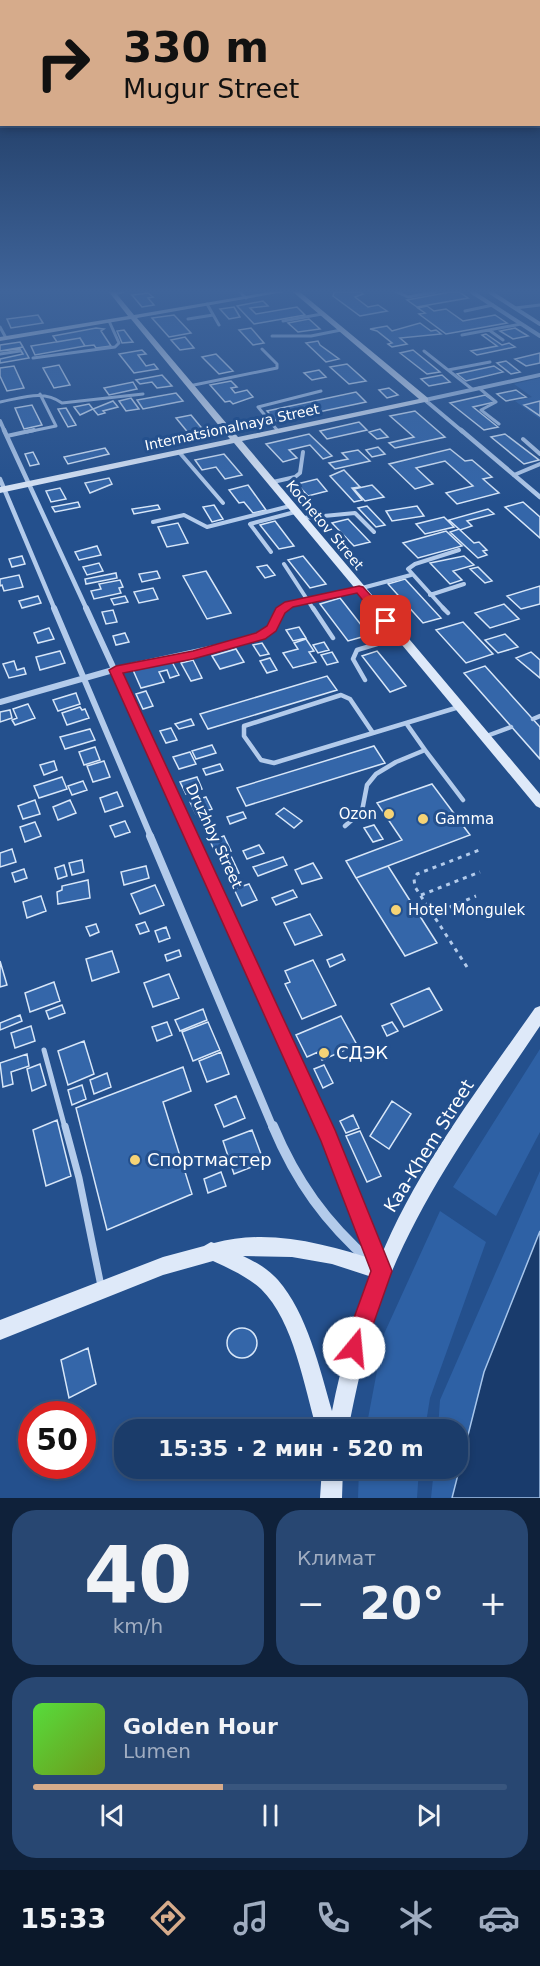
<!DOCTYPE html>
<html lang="ru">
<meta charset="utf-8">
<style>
:root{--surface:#1b3c6a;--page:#284772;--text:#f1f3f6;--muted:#a0adc1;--line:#39567e;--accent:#d6ab8b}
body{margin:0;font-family:"DejaVu Sans",sans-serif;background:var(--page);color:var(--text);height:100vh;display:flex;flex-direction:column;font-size:22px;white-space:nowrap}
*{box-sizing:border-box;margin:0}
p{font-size:20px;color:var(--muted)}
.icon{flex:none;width:33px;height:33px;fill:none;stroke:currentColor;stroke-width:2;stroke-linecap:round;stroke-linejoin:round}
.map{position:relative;height:1498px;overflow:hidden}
.side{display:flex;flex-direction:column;gap:12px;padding:12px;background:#0f213a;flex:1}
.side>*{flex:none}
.banner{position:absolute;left:0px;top:0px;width:540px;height:126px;box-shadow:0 3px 9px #0003,0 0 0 2px var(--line);background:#d6ab8b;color:#111;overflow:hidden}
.speed{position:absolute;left:18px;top:1401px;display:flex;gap:12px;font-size:30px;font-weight:700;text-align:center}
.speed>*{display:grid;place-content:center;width:78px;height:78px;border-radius:50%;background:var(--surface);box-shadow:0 3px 9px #0003,0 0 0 2px var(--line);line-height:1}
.speed .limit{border:9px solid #d22;background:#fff;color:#111}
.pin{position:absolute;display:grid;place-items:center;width:51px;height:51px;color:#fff;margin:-26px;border-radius:12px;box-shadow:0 3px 9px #0006}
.me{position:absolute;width:66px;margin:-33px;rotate:17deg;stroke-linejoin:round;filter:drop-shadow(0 0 4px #0008)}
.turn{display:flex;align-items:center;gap:21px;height:126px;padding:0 24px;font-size:27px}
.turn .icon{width:78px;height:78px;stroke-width:2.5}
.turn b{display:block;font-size:42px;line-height:51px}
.big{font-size:45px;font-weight:600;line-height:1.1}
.side .widget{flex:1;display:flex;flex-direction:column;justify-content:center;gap:9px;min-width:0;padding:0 21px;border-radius:24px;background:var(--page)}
.side .dial{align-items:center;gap:0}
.dial b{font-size:78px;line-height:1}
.song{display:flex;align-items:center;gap:18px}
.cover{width:72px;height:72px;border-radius:9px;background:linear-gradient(135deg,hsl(110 70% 55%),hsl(80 70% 35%))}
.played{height:6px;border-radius:3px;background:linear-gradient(90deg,var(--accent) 40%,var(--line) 40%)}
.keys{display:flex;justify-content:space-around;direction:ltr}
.heat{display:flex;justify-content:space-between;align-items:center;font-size:33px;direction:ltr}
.side .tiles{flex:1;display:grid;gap:12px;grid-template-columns:1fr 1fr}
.widget:last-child{grid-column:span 2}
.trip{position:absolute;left:114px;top:1419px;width:354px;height:60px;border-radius:24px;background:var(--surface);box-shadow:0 3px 9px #0003,0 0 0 2px var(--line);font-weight:600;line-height:60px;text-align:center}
.dock{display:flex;height:96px;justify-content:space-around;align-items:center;background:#0b182a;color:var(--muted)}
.dock .icon{width:42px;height:42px}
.dock .selected{color:var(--accent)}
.dock b{font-size:27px;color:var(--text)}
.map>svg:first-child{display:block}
.green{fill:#2e61a5}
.water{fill:#193b6c;stroke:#a7c6ec;stroke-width:1.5}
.building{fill:#3466a9;stroke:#d7e6f8;stroke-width:1.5}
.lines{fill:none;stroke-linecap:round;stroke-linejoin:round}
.path{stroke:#b3cbeb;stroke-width:3;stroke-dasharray:4 5;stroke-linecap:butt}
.lane-far4{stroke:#b3cbeb;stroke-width:3}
.lane-far3{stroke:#b3cbeb;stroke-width:4}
.lane-far2{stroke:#b3cbeb;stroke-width:4.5}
.lane-far1{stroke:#b3cbeb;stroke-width:5}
.lane{stroke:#b3cbeb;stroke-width:7}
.street-far4{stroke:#b3cbeb;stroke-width:4}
.street-far3{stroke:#b3cbeb;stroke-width:4.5}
.street-far2{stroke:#b3cbeb;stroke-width:6}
.street-far1{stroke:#b3cbeb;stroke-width:8}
.street{stroke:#b3cbeb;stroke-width:10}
.secondary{fill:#dee9f9;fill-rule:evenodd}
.route{fill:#e11d48;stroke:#92132f;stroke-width:1.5}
.poi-dot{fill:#f5d376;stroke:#24508d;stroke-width:2}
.labels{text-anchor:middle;stroke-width:6;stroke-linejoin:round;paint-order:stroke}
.far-street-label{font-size:14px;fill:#fff;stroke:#24508d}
.poi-label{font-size:15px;fill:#fff;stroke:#24508d;text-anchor:start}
.street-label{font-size:15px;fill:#fff;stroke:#24508d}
.near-poi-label{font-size:18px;fill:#fff;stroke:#24508d;text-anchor:start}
.near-street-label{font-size:18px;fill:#fff;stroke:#24508d}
</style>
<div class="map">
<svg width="540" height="1498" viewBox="0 0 540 1498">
<rect width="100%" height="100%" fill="#24508d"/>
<path class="green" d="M 540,378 L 540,419 L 515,401 L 532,397 L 514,384 Z
M 540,1049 L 540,1132 L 496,1216 L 453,1187 Z
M 540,1171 L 540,1498 L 431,1498 L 434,1469 L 458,1468 L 458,1430 L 438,1429 L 440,1400 Z
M 440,1211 L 486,1242 L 430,1398 L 425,1429 L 366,1429 L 384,1334 Z
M 359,1469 L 419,1469 L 417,1498 L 358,1498 Z"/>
<path class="water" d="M 540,1231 L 540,1498 L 452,1498 L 484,1372 Z"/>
<path class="building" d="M 334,292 L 360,292 L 363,294 L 355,297 L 368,307 L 378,305 L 387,311 L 360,316 L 333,296 Z
M 450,292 L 459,292 L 468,298 L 417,307 L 407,300 Z
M 148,293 L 153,297 L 148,298 L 154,305 L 142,307 L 132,295 Z
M 263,301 L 268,306 L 250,308 L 256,314 L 297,307 L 305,315 L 254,324 L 237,306 Z
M 427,306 L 434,311 L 446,309 L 463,321 L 495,315 L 507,323 L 446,334 L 419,314 L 425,313 L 418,308 Z
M 234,307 L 240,317 L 229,319 L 220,309 Z
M 38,315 L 43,323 L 11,328 L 7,319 Z
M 174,315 L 191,333 L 169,337 L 152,318 Z
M 309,319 L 320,329 L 298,332 L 288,323 Z
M 420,323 L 431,331 L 436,330 L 441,334 L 400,338 L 407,344 L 392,347 L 388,344 L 392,343 L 377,331 L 370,329 L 387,326 L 392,331 Z
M 96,328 L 104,329 L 101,331 L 111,346 L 96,348 L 94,345 L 85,346 L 80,338 L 57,342 L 53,336 Z
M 251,328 L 258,336 L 264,343 L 253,345 L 239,330 Z
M 515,328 L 528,336 L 513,339 L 500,331 Z
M 124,330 L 133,342 L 122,343 L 117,331 Z
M 486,334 L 502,345 L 509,343 L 515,347 L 477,355 L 471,351 L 497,346 L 482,335 Z
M 185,337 L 194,348 L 180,350 L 171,340 Z
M 80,338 L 85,346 L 35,355 L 31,346 Z
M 318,341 L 320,345 L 339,359 L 326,362 L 306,343 Z
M 20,342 L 23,347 L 0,351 L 0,345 Z
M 23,347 L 29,358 L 0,363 L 0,359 L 23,354 L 20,349 L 0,351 Z
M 142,350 L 146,354 L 138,355 L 146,366 L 154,364 L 158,369 L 134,373 L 119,354 Z
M 413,350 L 440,372 L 427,374 L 400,353 Z
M 540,353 L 540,363 L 526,366 L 515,359 Z
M 216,354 L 233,371 L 219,374 L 202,357 Z
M 506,361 L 520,372 L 511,374 L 497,363 Z
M 347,364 L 366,381 L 349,384 L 330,367 Z
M 59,365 L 70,385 L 54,388 L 43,368 Z
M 14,366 L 24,388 L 7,391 L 0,376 L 0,368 Z
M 494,366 L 503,372 L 466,381 L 457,374 Z
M 319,370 L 326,377 L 312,380 L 304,373 Z
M 162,375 L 172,386 L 157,388 L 152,382 L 140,384 L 136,380 Z
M 442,375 L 450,382 L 429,386 L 421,379 Z
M 231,381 L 237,387 L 231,388 L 235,393 L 247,390 L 253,397 L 233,404 L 230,401 L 225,402 L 210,385 Z
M 133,382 L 137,389 L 109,395 L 104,388 Z
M 389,388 L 398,395 L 387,398 L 379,390 Z
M 516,390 L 526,397 L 506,401 L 497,394 Z
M 356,392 L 366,402 L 276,421 L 267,411 Z
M 176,393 L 183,401 L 143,409 L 137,400 Z
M 485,395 L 495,402 L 473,407 L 498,427 L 484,430 L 450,403 Z
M 131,398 L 139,409 L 126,411 L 119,401 Z
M 113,401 L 118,407 L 103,411 L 105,413 L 98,415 L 93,409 Z
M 540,401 L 540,416 L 524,405 Z
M 89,404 L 93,409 L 80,415 L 74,407 Z
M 32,405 L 42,425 L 24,429 L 15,408 Z
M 66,408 L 76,425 L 68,427 L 58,409 Z
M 415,411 L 445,437 L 395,448 L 389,443 L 414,437 L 390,416 Z
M 191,415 L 205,432 L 190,435 L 176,418 Z
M 359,422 L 367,430 L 327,439 L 320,431 Z
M 380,429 L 388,437 L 377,439 L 369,432 Z
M 309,434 L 332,456 L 323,459 L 310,445 L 289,450 L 297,458 L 283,462 L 266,444 Z
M 505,434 L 539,460 L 524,464 L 491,437 Z
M 378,447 L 385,454 L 372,457 L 366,450 Z
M 105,448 L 109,454 L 68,464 L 64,457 Z
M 450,449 L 465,461 L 472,460 L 492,477 L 483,479 L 499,493 L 457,504 L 446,493 L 473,486 L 445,461 L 416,468 L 433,484 L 415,489 L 389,464 Z
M 358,450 L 370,461 L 335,469 L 329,463 L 348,459 L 342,453 Z
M 33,452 L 39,464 L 30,466 L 25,454 Z
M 224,454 L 242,475 L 225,479 L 216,467 L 202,470 L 195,460 Z
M 344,470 L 360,487 L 352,488 L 362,500 L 354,502 L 330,476 Z
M 109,478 L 112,484 L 90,493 L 85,483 Z
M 317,479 L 327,491 L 308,496 L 297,484 Z
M 248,485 L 266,510 L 253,513 L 244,502 L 239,503 L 229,490 Z
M 372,485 L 384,497 L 365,501 L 354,489 Z
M 60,488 L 66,499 L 51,502 L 46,491 Z
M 78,502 L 80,507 L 55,512 L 52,507 Z
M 523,502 L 540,517 L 540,538 L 505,507 Z
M 158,505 L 160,509 L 134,514 L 132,509 Z
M 214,505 L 223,519 L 212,522 L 203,507 Z
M 367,506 L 385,525 L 376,527 L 358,508 Z
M 417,506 L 424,516 L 392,521 L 386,511 Z
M 488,509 L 494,514 L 467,521 L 472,526 L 460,530 L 449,520 Z
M 444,517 L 454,527 L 425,534 L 416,524 Z
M 348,519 L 370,542 L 354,546 L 332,523 Z
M 275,521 L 294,546 L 279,549 L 260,525 Z
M 178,523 L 188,543 L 167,547 L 158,527 Z
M 459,529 L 474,543 L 479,542 L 487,550 L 483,551 L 487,555 L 478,558 L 450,532 Z
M 446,531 L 462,546 L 418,558 L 403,543 Z
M 97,546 L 101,555 L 79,560 L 75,552 Z
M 22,556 L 25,564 L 12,567 L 9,559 Z
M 303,556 L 326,584 L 310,588 L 288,560 Z
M 464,556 L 474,565 L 453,571 L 462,580 L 450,584 L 430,563 Z
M 99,563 L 103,571 L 87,575 L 83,567 Z
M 267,565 L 275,575 L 265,578 L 257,567 Z
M 478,567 L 492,581 L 485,583 L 470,569 Z
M 157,571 L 160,578 L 142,582 L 139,574 Z
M 206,571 L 231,613 L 207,619 L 183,576 Z
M 116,573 L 117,578 L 86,584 L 85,579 Z
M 19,575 L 23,587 L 4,591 L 2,585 L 0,586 L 0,579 Z
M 405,579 L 441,618 L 423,623 L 388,584 Z
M 120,580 L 123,587 L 119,588 L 121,593 L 94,599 L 91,591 L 101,589 L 99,584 Z
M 540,586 L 540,604 L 521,609 L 507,596 Z
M 153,588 L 158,599 L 139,603 L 134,592 Z
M 38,596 L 41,603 L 22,608 L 19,601 Z
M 125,596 L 128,602 L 114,605 L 111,599 Z
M 340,598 L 369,635 L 348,641 L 320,604 Z
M 504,604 L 519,619 L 490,628 L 475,613 Z
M 113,610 L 117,622 L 106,624 L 102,612 Z
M 463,622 L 493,654 L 466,663 L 436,630 Z
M 299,627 L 306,638 L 293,641 L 286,630 Z
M 49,628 L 54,639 L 38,643 L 34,633 Z
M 125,633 L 129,642 L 116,645 L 113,636 Z
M 505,634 L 518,647 L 498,653 L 485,640 Z
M 306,639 L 314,651 L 309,652 L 316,662 L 293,668 L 283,653 L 298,649 L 294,643 Z
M 324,642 L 329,650 L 318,653 L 313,645 Z
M 262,643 L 269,654 L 260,656 L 253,645 Z
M 236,649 L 244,662 L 220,669 L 212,656 Z
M 60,651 L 65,663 L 40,670 L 36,657 Z
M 377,651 L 406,686 L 390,692 L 362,656 Z
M 332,652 L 338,662 L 327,665 L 321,655 Z
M 531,652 L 540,660 L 540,678 L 516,658 Z
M 270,658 L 277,670 L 267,673 L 260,661 Z
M 171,660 L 179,675 L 170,678 L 167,670 L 159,672 L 164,682 L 141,688 L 133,670 Z
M 193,660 L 202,678 L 191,681 L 181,663 Z
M 14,661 L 17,670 L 24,668 L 26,674 L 9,678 L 3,664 Z
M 485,666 L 540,727 L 540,759 L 464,673 Z
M 327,676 L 337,690 L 208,729 L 200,714 Z
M 146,691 L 153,706 L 143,709 L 136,694 Z
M 76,693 L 80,704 L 58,711 L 53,700 Z
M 28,704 L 35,718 L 15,725 L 12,720 L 17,718 L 13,709 Z
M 80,707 L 82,710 L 85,709 L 89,718 L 67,725 L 62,713 Z
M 10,710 L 12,718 L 0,722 L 0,712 Z
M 191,719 L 194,725 L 179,729 L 175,724 Z
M 171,728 L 177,740 L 166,743 L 160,731 Z
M 90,729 L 95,740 L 65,749 L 60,737 Z
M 212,745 L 216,753 L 196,759 L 192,751 Z
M 374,746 L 385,763 L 246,806 L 237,788 Z
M 95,747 L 100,760 L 84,765 L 79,752 Z
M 190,752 L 196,764 L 179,769 L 173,757 Z
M 54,761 L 57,770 L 44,775 L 40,765 Z
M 104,761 L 110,777 L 93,782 L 87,766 Z
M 220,764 L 223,770 L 206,775 L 203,769 Z
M 62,777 L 67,789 L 39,798 L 34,786 Z
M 197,777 L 202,789 L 186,794 L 180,782 Z
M 83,781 L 87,790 L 72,795 L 68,786 Z
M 432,784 L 470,835 L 356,878 L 346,861 L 402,840 L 377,803 Z
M 117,792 L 123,806 L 105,812 L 100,798 Z
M 206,797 L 212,809 L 196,814 L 190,802 Z
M 35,800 L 40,814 L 23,819 L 18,806 Z
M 70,800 L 76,813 L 58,820 L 53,807 Z
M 284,808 L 302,821 L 294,828 L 276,814 Z
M 243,812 L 246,818 L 230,824 L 227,817 Z
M 125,821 L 130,832 L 115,837 L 110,826 Z
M 35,822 L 41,836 L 25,842 L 20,827 Z
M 374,825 L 383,839 L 373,842 L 364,828 Z
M 224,836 L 231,851 L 217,856 L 210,841 Z
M 259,845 L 264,853 L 247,859 L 243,851 Z
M 12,849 L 16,862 L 0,867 L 0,853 Z
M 231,856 L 239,873 L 228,877 L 220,860 Z
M 283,857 L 287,865 L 258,876 L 253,867 Z
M 82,860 L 84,872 L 72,875 L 69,863 Z
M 313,863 L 322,878 L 302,884 L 295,870 Z
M 64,865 L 67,876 L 58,879 L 55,868 Z
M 146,866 L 149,878 L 124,885 L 121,872 Z
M 388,866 L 437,943 L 405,956 L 356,878 Z
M 24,869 L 27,878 L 15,882 L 12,873 Z
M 88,880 L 90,898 L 58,904 L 57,892 L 62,890 L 62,886 Z
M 249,884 L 257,900 L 242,906 L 234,889 Z
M 155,885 L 164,905 L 140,914 L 131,894 Z
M 293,890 L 297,897 L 276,905 L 272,898 Z
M 41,896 L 46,911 L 27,918 L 23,902 Z
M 310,914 L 322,935 L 295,945 L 284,923 Z
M 145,922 L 149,931 L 140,934 L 136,925 Z
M 96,924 L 99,932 L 90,936 L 86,927 Z
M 166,927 L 170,938 L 159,942 L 155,931 Z
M 179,950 L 181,956 L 167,961 L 165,955 Z
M 112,951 L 119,972 L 92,981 L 86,959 Z
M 342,954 L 345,960 L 330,967 L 327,960 Z
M 313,960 L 336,1005 L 302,1019 L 285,984 L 290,982 L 285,971 Z
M 0,961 L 7,985 L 0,987 Z
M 169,974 L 179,998 L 153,1007 L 144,983 Z
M 54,982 L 60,1001 L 30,1012 L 25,993 Z
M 429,988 L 442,1010 L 404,1027 L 391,1004 Z
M 62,1005 L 65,1013 L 49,1019 L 46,1011 Z
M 203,1009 L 207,1020 L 180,1031 L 175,1020 Z
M 20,1015 L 22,1021 L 0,1030 L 0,1023 Z
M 341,1016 L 357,1045 L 322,1060 L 318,1052 L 307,1057 L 296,1035 Z
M 167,1022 L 172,1035 L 157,1041 L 152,1027 Z
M 208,1022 L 220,1050 L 193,1061 L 182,1032 Z
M 392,1022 L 398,1031 L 387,1036 L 382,1026 Z
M 31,1026 L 35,1041 L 15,1048 L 11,1033 Z
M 84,1041 L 94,1074 L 68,1085 L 58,1051 Z
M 221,1052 L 229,1074 L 207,1082 L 199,1061 Z
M 27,1054 L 29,1066 L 11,1072 L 13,1084 L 3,1087 L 0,1063 Z
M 40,1064 L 46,1085 L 32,1091 L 27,1069 Z
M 324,1065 L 333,1083 L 323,1088 L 314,1069 Z
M 183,1067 L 191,1091 L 163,1102 L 192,1194 L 107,1230 L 76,1108 Z
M 107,1073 L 111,1087 L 94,1094 L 90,1080 Z
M 82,1085 L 86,1099 L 72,1105 L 68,1090 Z
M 236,1096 L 245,1118 L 224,1127 L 215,1105 Z
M 392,1101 L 411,1114 L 389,1149 L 370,1136 Z
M 353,1115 L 359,1128 L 346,1133 L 340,1121 Z
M 57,1120 L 71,1176 L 46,1186 L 33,1130 Z
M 252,1130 L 264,1162 L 234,1174 L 223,1141 Z
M 360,1131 L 381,1176 L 367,1182 L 346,1136 Z
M 221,1172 L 226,1186 L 208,1193 L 204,1179 Z
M227 1343a15 15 0 1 1 30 0a15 15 0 1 1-30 0Z
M 88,1348 L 96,1384 L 69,1398 L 61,1360 Z"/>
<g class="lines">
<path class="path" d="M 421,895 L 480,872
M 433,914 L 476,896
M 467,967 L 415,887 L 414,879 L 417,874 L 482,849"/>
<path class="lane-far4" d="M 240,292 L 246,298
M 397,292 L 408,297 L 435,292
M 113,294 L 122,292
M 207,304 L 219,325
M 515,308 L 540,305
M 465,311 L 493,305
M 188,319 L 213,315
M 283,321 L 322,314
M 0,327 L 6,338
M 489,330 L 503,340
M 462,335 L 521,324
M 272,336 L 311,336 L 341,330
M 424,351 L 472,389
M 0,354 L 20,351
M 33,358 L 115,347 L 119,343 L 109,321
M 448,370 L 490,362
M 189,386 L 277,368 L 277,364 L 262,349
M 479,388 L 496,402 L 481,410 L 499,424
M 0,402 C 22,398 43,389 62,403 L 143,394
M 278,431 L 258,407 L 321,391
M 27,432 L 56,426 L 40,394"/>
<path class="lane-far3" d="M 7,436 L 34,430
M 523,439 L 540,454
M 179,452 L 223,503
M 514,475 L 540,464
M 273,482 L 295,477 L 300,473 L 303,452
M 303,518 L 355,513 L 374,532
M 153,522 L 184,515 L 207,527 L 290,506
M 271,552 L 250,524 L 295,512
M 284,564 L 314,610
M 362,588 L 411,575
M 430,595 L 464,584
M 445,610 L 408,569 L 415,564 L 459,550"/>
<path class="lane-far2" d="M 313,608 L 333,638
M 443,608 L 448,613
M 365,680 L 353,659 L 357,650 L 400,637
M 533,719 L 540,716
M 373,733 L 350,699 L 341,695 L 244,726 L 244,736 L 261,760 L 274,763 L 459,707
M 484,737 L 511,727
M 425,750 L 463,800
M 345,826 L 362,811 L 367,785 L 376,774 L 396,762 L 425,750 L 406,723"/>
<path class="lane-far1" d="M 44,1050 L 65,1128"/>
<path class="lane" d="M 65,1126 L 79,1178 L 101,1286"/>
<path class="street-far4" d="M 472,292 L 540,336
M 490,292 L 540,324
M 425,400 L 463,432
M 425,400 L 540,375
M 0,421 L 5,432"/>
<path class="street-far3" d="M 4,430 L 87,610
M 461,430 L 540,497
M 0,479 L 55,610
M 283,610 L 289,605 L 359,589"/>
<path class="street-far2" d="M 54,608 L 151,837
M 86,608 L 191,837
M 0,702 L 113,670 L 246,641 L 268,630 L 284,608"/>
<path class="street-far1" d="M 150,836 L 273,1128
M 190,836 L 325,1128"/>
<path class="street" d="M 273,1126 C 296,1181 326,1223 371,1262
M 324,1126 L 380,1268"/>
<path class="secondary" d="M 109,292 L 115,292 L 134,315 L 269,292 L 284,292 L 137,318 L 238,437 L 419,399 L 293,292 L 300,292 L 428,398 L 428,402 L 425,402 L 242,441 L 540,794 L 540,808 L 536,806 L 234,443 L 0,493 L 0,487 L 230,439 L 131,319 L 0,341 L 0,337 L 128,316 Z
M 540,1006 L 540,1026 C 479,1117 410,1209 376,1314 C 364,1352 356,1391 348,1430 L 317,1430 C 304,1387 294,1321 261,1289 C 248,1277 230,1269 213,1261 L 163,1275 L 0,1340 L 0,1320 L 163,1257 L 204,1246 L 211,1242 L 214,1243 C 269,1228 326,1244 379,1261 C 416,1170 479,1088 535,1008 ZM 243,1256 L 292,1257 L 332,1264 L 372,1277 C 354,1321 341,1365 332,1411 C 320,1369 307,1313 278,1280 C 268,1269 256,1262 243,1256 Z
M 322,1468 L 343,1468 L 342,1498 L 320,1498 Z"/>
</g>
<linearGradient id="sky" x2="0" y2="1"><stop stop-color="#142c4e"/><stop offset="0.58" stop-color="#3f649a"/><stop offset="1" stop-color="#3f649a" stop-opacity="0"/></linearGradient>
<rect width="540" height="502" fill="url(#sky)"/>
<path class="route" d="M 359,586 L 363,587 L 391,618 L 391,624 L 382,624 L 357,593 L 293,607 L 285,613 L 276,631 L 265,639 L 193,659 L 123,673 L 335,1130 L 392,1271 L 362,1356 L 354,1359 L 346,1356 L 343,1348 L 371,1271 L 321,1141 L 109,670 L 116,666 L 193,651 L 256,633 L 267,626 L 276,608 L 285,602 Z"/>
<g class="poi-dot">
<circle cx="389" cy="814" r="6"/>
<circle cx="423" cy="819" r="6"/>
<circle cx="396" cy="910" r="6"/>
<circle cx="324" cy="1053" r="6"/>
<circle cx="135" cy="1160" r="6"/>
</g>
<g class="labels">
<g class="far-street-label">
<text transform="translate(232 427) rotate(-12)" y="5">Internatsionalnaya Street</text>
<text transform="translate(325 525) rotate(50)" y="5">Kochetov Street</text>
</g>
<g class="poi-label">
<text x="377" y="819" text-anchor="end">Ozon</text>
<text x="435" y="824">Gamma</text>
<text x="408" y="915">Hotel Mongulek</text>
</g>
<g class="street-label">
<text transform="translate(214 836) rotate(65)" y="5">Druzhby Street</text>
</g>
<g class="near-poi-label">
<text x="336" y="1059">СДЭК</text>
<text x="147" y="1166">Спортмастер</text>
</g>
<g class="near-street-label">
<text transform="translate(429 1146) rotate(-58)" y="6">Kaa-Khem Street</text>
</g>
</g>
</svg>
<div class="speed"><div class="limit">50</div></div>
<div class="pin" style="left:386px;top:621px;background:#d93025"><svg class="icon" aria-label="arrive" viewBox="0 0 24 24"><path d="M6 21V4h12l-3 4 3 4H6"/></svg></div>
<svg class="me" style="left:354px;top:1348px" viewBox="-20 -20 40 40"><circle r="19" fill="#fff"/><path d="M0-13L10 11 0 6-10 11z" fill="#e11d48"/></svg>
<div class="trip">15:35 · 2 мин · 520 m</div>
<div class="banner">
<div class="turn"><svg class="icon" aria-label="right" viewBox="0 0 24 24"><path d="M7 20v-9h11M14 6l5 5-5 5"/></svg><div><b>330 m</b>Mugur Street</div></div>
</div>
</div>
<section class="side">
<div class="tiles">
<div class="widget dial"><b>40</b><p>km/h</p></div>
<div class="widget"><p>Климат</p>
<div class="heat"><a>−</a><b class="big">20°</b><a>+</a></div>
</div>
<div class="widget">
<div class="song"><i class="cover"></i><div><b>Golden Hour</b><p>Lumen</p></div></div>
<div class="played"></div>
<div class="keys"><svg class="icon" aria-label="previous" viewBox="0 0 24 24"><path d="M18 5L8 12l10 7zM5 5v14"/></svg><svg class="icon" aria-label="pause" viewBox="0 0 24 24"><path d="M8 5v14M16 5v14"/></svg><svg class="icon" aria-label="next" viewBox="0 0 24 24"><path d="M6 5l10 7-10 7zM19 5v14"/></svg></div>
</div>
</div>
</section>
<nav class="dock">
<b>15:33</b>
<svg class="icon selected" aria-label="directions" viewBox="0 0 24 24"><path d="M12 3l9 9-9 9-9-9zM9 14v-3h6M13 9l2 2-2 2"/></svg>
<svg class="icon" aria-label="music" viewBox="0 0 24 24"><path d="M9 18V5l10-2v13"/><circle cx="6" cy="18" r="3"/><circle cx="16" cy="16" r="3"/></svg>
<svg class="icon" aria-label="phone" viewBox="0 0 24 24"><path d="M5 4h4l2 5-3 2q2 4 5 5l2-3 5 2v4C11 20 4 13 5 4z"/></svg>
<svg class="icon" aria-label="climate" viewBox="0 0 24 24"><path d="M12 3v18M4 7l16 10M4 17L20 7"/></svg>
<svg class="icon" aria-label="car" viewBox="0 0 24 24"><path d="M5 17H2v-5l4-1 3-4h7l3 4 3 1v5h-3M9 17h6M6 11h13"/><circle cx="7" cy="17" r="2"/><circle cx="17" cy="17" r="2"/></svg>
</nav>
